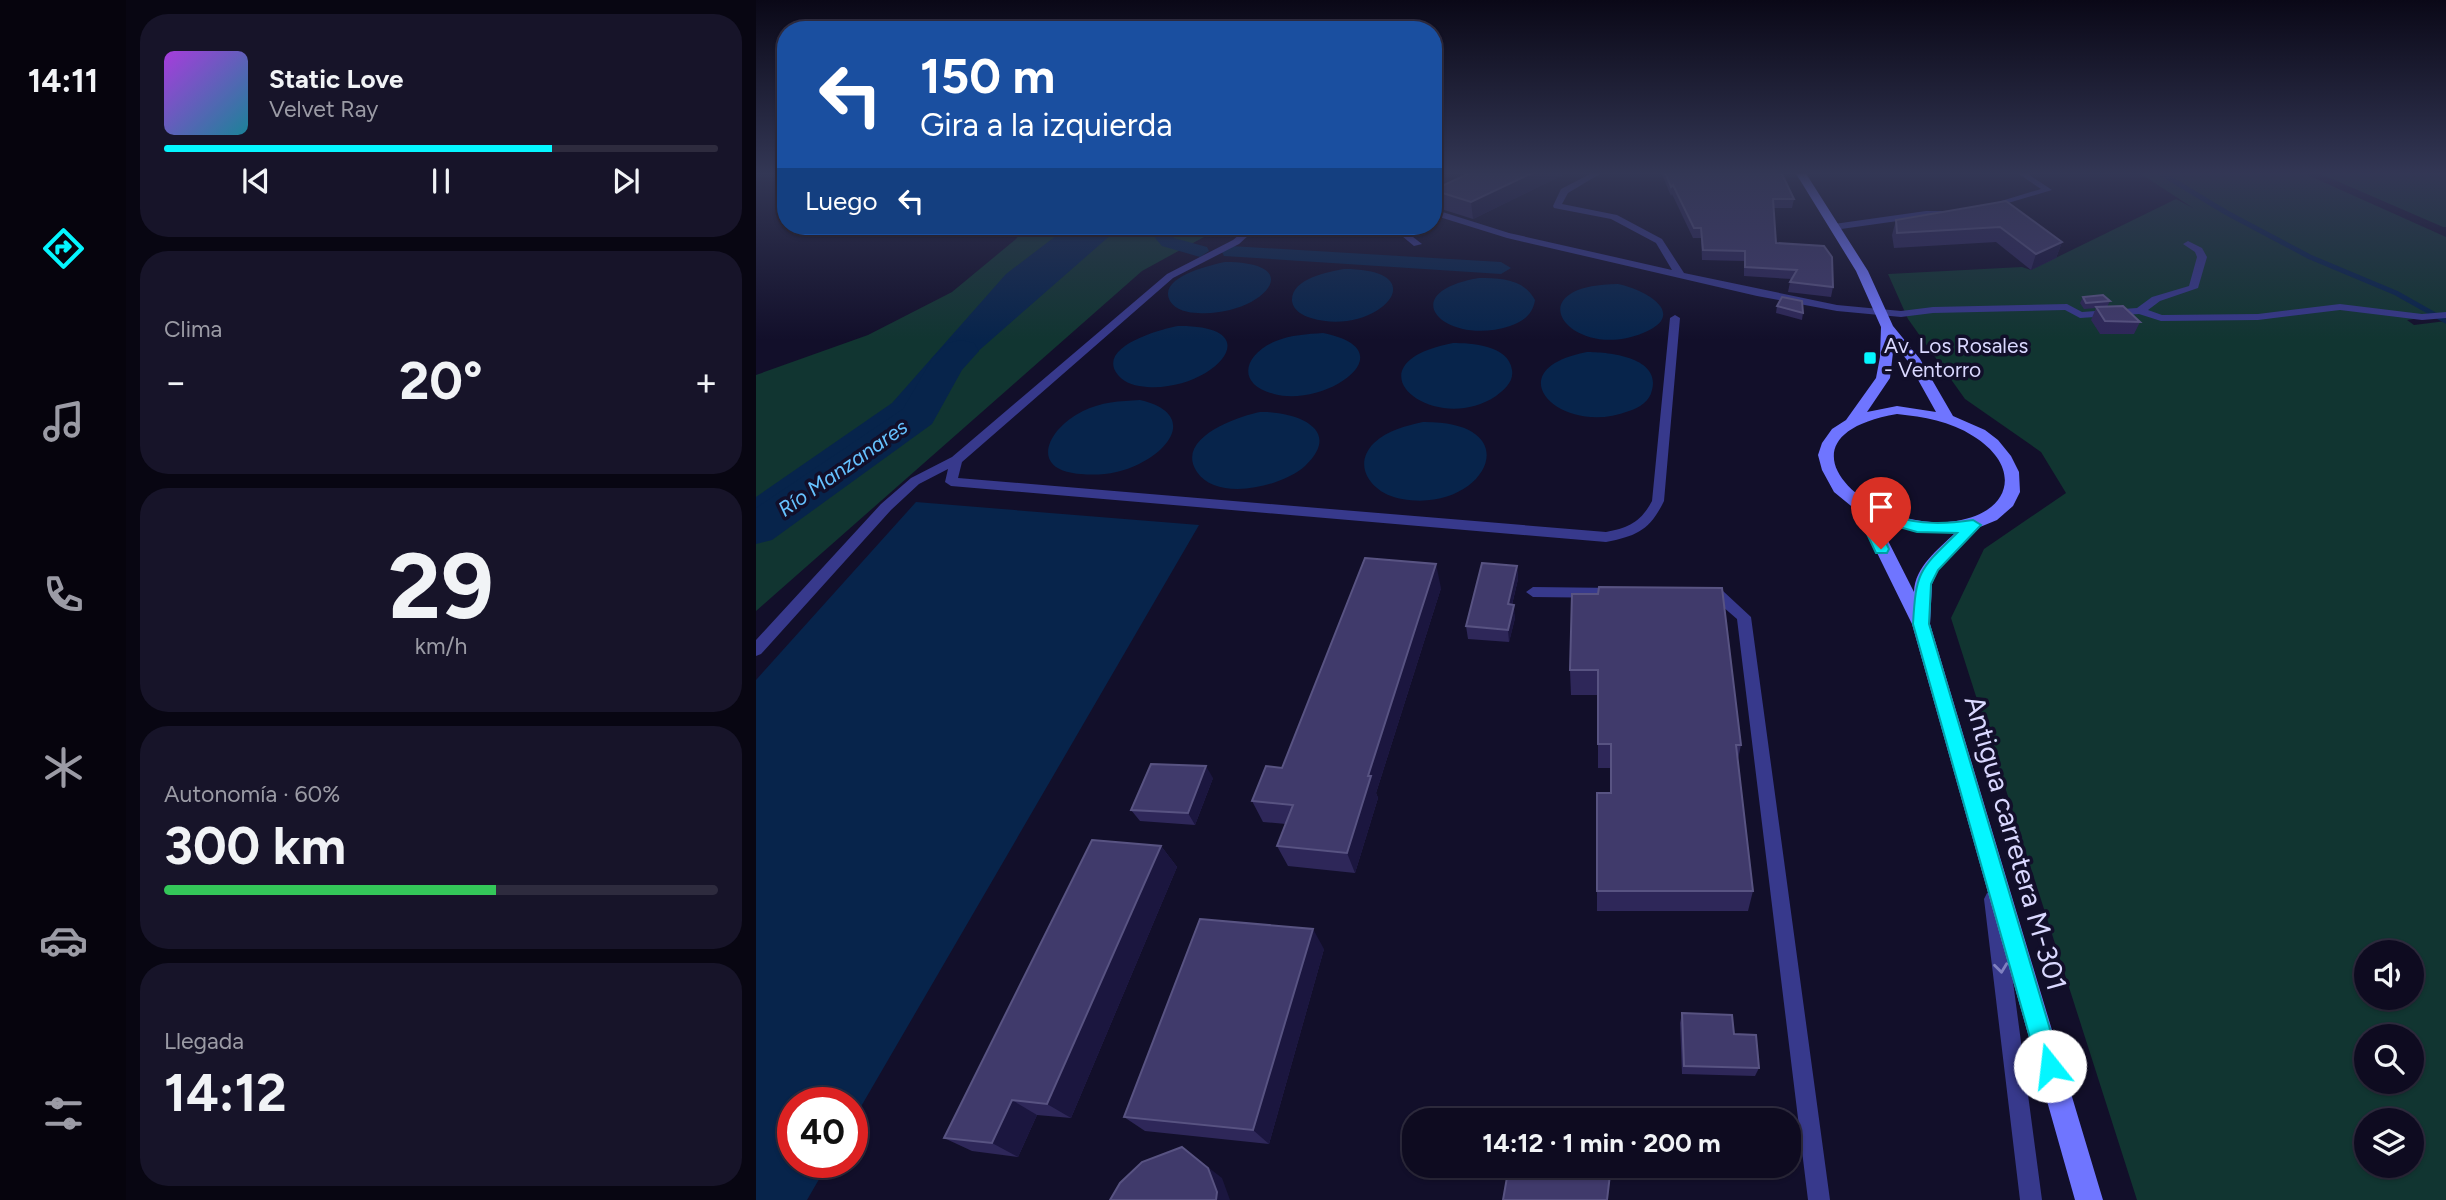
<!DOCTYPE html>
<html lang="es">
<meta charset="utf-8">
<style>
:root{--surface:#0e0b20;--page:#171429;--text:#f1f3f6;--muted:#9b9ba5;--line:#2e2b3e;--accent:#04f6ff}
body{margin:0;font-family:Figtree,sans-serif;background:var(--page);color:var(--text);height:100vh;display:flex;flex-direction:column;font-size:26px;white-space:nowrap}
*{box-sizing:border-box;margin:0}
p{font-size:23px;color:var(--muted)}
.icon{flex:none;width:38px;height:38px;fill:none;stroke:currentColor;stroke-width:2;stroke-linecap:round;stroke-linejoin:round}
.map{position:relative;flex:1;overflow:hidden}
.sheet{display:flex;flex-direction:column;gap:14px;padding:14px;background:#080612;width:630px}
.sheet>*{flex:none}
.top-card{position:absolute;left:21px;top:21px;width:665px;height:214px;border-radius:28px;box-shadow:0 2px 5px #0004,0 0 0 2px var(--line);background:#1a4fa0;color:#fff;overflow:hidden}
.buttons{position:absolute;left:1598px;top:940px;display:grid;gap:14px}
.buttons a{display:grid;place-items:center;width:70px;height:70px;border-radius:50%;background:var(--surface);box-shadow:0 2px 5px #0004,0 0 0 2px var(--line);font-size:35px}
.speed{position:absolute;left:21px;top:1087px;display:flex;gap:14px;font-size:35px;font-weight:700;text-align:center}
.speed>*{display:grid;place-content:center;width:91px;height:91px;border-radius:50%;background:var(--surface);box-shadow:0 2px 5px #0004,0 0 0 2px var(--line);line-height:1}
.speed .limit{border:10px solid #d22;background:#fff;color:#111}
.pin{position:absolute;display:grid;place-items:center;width:60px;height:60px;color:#fff;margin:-72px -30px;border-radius:50% 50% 50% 0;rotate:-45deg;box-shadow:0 0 7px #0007}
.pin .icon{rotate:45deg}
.me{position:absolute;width:77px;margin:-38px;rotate:344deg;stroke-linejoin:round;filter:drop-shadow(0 0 5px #0008)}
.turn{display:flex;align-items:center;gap:24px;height:147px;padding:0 28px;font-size:32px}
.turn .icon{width:91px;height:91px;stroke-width:2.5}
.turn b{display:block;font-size:49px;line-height:60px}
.then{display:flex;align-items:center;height:66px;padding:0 28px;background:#0003;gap:14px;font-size:26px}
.big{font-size:52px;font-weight:700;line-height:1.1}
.sheet .card{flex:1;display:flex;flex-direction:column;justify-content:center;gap:10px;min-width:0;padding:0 24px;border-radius:28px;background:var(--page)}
.sheet .dial{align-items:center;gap:0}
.dial b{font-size:91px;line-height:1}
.song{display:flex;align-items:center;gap:21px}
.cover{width:84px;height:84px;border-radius:10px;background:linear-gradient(135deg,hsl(280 70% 55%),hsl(190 70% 35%))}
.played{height:7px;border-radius:4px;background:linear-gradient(90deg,var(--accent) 70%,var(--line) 70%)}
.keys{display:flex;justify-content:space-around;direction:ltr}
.heat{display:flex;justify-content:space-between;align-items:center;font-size:38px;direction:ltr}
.charge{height:10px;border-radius:5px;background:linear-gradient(90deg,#34c759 60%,var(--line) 0)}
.trip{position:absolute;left:646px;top:1108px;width:399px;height:70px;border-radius:28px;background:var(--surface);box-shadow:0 2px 5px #0004,0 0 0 2px var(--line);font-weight:700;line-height:70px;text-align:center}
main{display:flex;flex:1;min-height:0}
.tab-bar{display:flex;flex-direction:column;width:126px;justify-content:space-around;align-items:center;background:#06040d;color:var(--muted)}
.tab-bar .icon{width:49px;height:49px}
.tab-bar .selected{color:var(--accent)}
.tab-bar b{font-size:32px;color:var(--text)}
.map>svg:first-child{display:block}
.green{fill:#113531;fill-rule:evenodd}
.water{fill:#07244b}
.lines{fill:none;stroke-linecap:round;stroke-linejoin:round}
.stream{stroke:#07244b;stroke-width:5}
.canal{fill:#07244b;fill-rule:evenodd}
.river{fill:#07244b;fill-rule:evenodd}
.lane{fill:#37398c;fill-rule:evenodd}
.secondary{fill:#6f75ff;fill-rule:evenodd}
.wall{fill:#2e2759}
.shaded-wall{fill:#1b163f}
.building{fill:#403a6b;stroke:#585382;stroke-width:2}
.oneway{stroke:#8081c0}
.route{fill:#04f6ff;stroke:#03a0a6;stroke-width:2}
.poi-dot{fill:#04f6ff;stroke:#120f2a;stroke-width:2.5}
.labels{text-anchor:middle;stroke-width:7;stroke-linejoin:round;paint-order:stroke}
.far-poi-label{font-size:21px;fill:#dad8ff;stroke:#120f2a;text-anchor:start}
.far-water-label{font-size:21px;font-style:italic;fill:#66c2ff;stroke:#120f2a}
.near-street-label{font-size:28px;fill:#dad8ff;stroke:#120f2a}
</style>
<main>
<nav class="tab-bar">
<b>14:11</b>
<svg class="icon selected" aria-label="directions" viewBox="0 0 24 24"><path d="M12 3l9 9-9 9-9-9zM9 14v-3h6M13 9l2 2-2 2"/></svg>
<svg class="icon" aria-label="music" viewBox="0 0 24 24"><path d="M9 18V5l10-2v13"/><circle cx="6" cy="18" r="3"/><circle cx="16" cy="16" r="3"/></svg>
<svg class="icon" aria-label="phone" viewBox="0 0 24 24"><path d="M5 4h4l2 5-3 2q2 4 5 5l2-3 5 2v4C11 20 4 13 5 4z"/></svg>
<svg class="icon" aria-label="climate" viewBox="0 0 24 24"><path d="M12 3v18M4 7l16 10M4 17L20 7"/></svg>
<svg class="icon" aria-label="car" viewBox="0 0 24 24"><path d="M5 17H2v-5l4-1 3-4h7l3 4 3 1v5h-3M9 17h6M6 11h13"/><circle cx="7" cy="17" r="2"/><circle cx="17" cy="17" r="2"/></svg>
<svg class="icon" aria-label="filters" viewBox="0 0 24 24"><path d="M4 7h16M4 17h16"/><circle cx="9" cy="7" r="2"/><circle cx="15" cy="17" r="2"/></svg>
</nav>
<section class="sheet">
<div class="card">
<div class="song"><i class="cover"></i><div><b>Static Love</b><p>Velvet Ray</p></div></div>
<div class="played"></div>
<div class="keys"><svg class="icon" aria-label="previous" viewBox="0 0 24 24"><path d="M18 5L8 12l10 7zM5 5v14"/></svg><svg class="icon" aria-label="pause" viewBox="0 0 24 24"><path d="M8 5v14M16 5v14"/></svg><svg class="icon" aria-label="next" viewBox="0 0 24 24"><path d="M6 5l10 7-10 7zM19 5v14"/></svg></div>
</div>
<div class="card"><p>Clima</p>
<div class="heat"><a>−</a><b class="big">20°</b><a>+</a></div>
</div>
<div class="card dial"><b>29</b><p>km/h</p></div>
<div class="card"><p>Autonomía · 60%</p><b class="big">300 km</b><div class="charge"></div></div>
<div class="card"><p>Llegada</p><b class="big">14:12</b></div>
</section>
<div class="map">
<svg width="1690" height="1200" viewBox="0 0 1690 1200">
<rect width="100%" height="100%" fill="#120f2a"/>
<path class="green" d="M 1382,172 L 1545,172 L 1690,237 L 1690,314 L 1651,320 L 1658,325 L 1690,321 L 1690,1200 L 1381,1200 L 1195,618 L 1228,549 L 1310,493 L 1285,452 L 1209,399 L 1152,319 L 1132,274 L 1266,267 L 1275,270 L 1420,199 L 1437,208 ZM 1610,952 L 1656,952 L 1656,998 L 1610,998 ZM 1610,1036 L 1656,1036 L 1656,1082 L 1610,1082 ZM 1610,1120 L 1656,1120 L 1656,1166 L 1610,1166 Z
M 1560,172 L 1690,172 L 1690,227 L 1687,227 Z
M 270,226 L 468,226 L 386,271 L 0,611 L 0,375 L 112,335 L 196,292 L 260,239 Z"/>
<path class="water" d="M 313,226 L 365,226 L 178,390 L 152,427 L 0,540 L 0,497 L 136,403 L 250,274 Z
M 469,262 C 556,262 504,317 442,313 C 433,313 419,310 414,301 C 401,277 455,265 469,262 Z
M 588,269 C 684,269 621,338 555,318 C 547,316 537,310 536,301 C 535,278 573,272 588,269 Z
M 723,278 C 745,278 768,279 779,300 C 777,314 767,322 754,326 C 690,347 635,293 723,278 Z
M 862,284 C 888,289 934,314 887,333 C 815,363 756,285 862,284 Z
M 422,326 C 518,325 456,392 391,387 C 381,386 369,384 362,375 C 339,347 405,329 422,326 Z
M 567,333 C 653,350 570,408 518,394 C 479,384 488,354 520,341 C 535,335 551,334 567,333 Z
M 697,343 C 715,343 753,345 756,370 C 758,382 748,390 740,396 C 677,438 587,364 697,343 Z
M 831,352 C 852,352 905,357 896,390 C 894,401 883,408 873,411 C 805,438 737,370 831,352 Z
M 384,400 C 436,412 420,446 383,464 C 365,473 345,476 325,474 C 271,470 292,428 327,411 C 345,402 364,401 384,400 Z
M 504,412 C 537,411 589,428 549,466 C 526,487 461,502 441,472 C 418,438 483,416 504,412 Z
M 667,422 C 776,421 729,514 646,499 C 618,495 594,467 618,443 C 632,430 649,426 667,422 Z
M 160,502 L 443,525 L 96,1122 L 96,1102 L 37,1102 L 37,1162 L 73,1162 L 51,1200 L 0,1200 L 0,680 Z"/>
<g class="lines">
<path class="stream" d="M 1403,172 L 1471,213 L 1554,257 L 1640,293 L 1690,321"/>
<path class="canal" d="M 389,226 L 408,226 L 418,238 L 451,247 L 453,251 L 444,257 L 406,246 Z
M 475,246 L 745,262 L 755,268 L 745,274 L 468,256 L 466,252 L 468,248 Z"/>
<path class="river" d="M 205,340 L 218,343 L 223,351 L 206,370 L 176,424 L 16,540 L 0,544 L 0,508 L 147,409 L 177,357 L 192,343 Z"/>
<path class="lane" d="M 838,172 L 847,172 L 812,193 L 806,204 L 861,215 L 906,239 L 928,273 L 1081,305 L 1145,311 L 1177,307 L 1311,304 L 1326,312 L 1381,308 L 1396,297 L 1433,286 L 1441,257 L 1439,252 L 1427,244 L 1432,241 L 1446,248 L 1451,257 L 1442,288 L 1404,301 L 1392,310 L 1406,315 L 1502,314 L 1584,304 L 1666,314 L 1690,312 L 1690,318 L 1666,320 L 1584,310 L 1502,320 L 1405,321 L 1383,314 L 1324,318 L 1309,310 L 1177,313 L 1145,317 L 1081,311 L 1001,296 L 751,238 L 677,215 L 677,209 L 753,233 L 916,270 L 900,243 L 855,219 L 798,208 L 797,206 L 805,189 Z
M 1260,172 L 1269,172 L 1296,190 L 1232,209 L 1232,205 L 1285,189 Z
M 1170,211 L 1191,211 L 1195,214 L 1191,217 L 1170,217 L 1078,230 L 1074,227 L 1078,224 Z
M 494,226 L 503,226 L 483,244 L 417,278 L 206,462 L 202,478 L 850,532 C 872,528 885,522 896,501 L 914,318 L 919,315 L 924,318 L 908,501 C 894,530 881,536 850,542 L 195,486 L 189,482 L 192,469 L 163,484 L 135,510 L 5,654 L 0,656 L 0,640 L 125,504 L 155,478 L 196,457 L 411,274 L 477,240 Z
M 634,226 L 643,226 L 666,244 L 658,246 Z
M 777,587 L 862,588 L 869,593 L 862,598 L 777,597 L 770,592 Z
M 952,590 L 967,591 L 995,617 L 1074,1200 L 1052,1200 L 981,619 L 959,600 L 947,599 L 945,595 Z
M 1237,890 L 1243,893 L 1246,899 L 1286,1200 L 1264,1200 L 1228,899 L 1231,893 Z"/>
<path class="secondary" d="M 1039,172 L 1049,172 L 1112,271 L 1137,326 L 1164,359 L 1197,416 L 1229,430 L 1242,440 L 1255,456 L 1263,472 L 1264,492 L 1257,506 L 1241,520 L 1224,527 L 1182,570 L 1176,584 L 1174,624 L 1347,1200 L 1319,1200 L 1156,624 L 1100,510 L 1078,492 L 1066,470 L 1062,455 L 1066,443 L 1076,429 L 1090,420 L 1120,378 L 1124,357 L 1125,327 L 1100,271 ZM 1138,344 L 1151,360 L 1180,412 L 1141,406 L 1111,412 L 1134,378 ZM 1141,414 C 1168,417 1194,421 1217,436 C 1266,466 1257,512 1200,521 C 1115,535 1007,437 1141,414 ZM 1122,521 L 1166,533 L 1199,533 C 1182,550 1159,566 1158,592 Z"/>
</g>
<path class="wall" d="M 716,172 L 813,172 L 717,219 L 679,207 L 677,189 Z
M 905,172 L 1025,172 L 1038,199 L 1036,208 L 1018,208 L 1020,243 L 1077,287 L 1075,297 L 1032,292 L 1034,282 L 1036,279 L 988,276 L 988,261 L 946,260 L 945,238 L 937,238 L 916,194 L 915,196 Z
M 1250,201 L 1306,242 L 1300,258 L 1275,270 L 1240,242 L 1138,248 L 1136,235 L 1140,220 Z
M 1327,297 L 1354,301 L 1351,307 L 1384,322 L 1378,334 L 1344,334 L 1335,320 L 1340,308 L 1328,309 L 1324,303 Z
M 1021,306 L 1047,313 L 1046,320 L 1020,313 Z
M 761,566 L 762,579 L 756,605 L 759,618 L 753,642 L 712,639 L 710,626 Z
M 685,588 L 620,793 L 622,798 L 599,873 L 532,866 L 521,846 L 530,824 L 507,822 L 496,801 Z
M 816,594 L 985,745 L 982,759 L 997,891 L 992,911 L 841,911 L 841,793 L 855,793 L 854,768 L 842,768 L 842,695 L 815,695 L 814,670 Z
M 457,778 L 439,825 L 384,821 L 375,810 Z
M 405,846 L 421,867 L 315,1118 L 281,1115 L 262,1157 L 216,1151 L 188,1138 Z
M 568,949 L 513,1144 L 389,1131 L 368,1117 Z
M 926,1013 L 978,1034 L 1003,1068 L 999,1076 L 926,1074 L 924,1023 Z"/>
<path class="shaded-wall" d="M 778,172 L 813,172 L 717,219 L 715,202 Z
M 1306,242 L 1300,258 L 1275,270 L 1280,254 Z
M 680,564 L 685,588 L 620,793 L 622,798 L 599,873 L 591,853 L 612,776 Z
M 761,566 L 762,579 L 753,617 L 752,604 Z
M 758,605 L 759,618 L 753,642 L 752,630 Z
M 450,766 L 457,778 L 439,825 L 432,813 Z
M 405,846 L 421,867 L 315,1118 L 291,1104 Z
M 557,929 L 568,949 L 513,1144 L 497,1130 Z
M 256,1100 L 281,1115 L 262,1157 L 236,1143 Z
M 426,1147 L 466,1178 L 474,1200 L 460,1200 Z"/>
<path class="building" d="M 716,172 L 778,172 L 715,202 L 677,190 Z
M 909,172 L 1025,172 L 1038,199 L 1017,199 L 1020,243 L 1068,246 L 1076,257 L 1077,287 L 1034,282 L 1041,270 L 989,267 L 989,251 L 947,250 L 945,228 L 938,228 L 917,185 L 915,187 Z
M 1250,201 L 1306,242 L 1280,254 L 1244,227 L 1141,233 L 1140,220 Z
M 1347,295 L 1354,301 L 1330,303 L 1327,297 Z
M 1026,297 L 1046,301 L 1047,313 L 1021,306 Z
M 1367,306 L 1384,322 L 1349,321 L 1340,307 Z
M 609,558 L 680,564 L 612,776 L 615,776 L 591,853 L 521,846 L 537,805 L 496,801 L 510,766 L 526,768 Z
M 726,563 L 761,566 L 752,604 L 758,605 L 752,630 L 710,626 Z
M 843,587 L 966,588 L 985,745 L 980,745 L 997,891 L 841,891 L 841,793 L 855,793 L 855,744 L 842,744 L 842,670 L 814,670 L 816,594 L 842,594 Z
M 395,764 L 450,766 L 432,813 L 375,810 Z
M 336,840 L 405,846 L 291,1104 L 256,1100 L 236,1143 L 188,1138 Z
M 444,919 L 557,929 L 497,1130 L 368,1117 Z
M 926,1013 L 976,1015 L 978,1034 L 1000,1035 L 1003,1068 L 928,1066 Z
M 426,1147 L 452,1168 L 461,1192 L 460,1200 L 354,1200 L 364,1183 L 386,1162 Z
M 753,1166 L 855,1166 L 851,1200 L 747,1200 Z"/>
<defs><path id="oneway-chevron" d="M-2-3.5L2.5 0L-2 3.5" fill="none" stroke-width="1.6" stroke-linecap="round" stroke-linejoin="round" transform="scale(1.75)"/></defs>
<use class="oneway" href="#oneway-chevron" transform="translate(1245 968) rotate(83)"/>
<linearGradient id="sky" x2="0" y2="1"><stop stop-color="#0a0817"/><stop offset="0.51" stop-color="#333755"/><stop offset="1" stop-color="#333755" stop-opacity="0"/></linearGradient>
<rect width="1690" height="340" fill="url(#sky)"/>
<path class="route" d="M 1107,503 C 1118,506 1127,512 1138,516 C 1164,525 1190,524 1217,520 L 1225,525 L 1182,570 L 1175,584 L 1173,624 L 1305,1066 L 1302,1074 L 1294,1078 L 1286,1074 L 1282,1066 L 1157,624 C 1160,571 1163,570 1201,533 L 1161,532 L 1119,520 L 1133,549 L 1131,553 L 1120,553 L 1099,508 Z"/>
<rect class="poi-dot" x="1107" y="351" width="14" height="14" rx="3.5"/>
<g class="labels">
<g class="far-poi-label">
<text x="1128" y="353">Av. Los Rosales<tspan x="1128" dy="24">- Ventorro</tspan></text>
</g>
<g class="far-water-label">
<text transform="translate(87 468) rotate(-35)" y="7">Río Manzanares</text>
</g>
<g class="near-street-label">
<text transform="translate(1260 843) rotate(74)" y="10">Antigua carretera M-301</text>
</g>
</g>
</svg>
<div class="buttons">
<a><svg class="icon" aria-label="sound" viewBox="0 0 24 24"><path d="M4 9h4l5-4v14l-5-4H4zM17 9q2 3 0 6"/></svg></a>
<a><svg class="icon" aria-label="search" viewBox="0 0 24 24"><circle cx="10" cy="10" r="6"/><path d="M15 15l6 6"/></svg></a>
<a><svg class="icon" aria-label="layers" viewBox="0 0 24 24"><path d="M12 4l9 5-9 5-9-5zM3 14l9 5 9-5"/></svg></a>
</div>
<div class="speed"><div class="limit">40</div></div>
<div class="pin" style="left:1125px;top:549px;background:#d93025"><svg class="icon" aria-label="arrive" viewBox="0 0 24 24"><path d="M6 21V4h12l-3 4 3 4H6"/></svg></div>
<svg class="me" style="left:1294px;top:1066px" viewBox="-20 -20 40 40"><circle r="19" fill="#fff"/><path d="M0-13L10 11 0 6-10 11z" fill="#04f6ff"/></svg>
<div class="trip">14:12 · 1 min · 200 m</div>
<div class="top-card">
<div class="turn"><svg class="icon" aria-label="left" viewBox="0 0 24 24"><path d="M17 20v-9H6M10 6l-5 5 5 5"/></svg><div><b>150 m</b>Gira a la izquierda</div></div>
<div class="then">Luego<svg class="icon" aria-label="left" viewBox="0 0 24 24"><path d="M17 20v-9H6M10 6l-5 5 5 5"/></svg></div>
</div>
</div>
</main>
